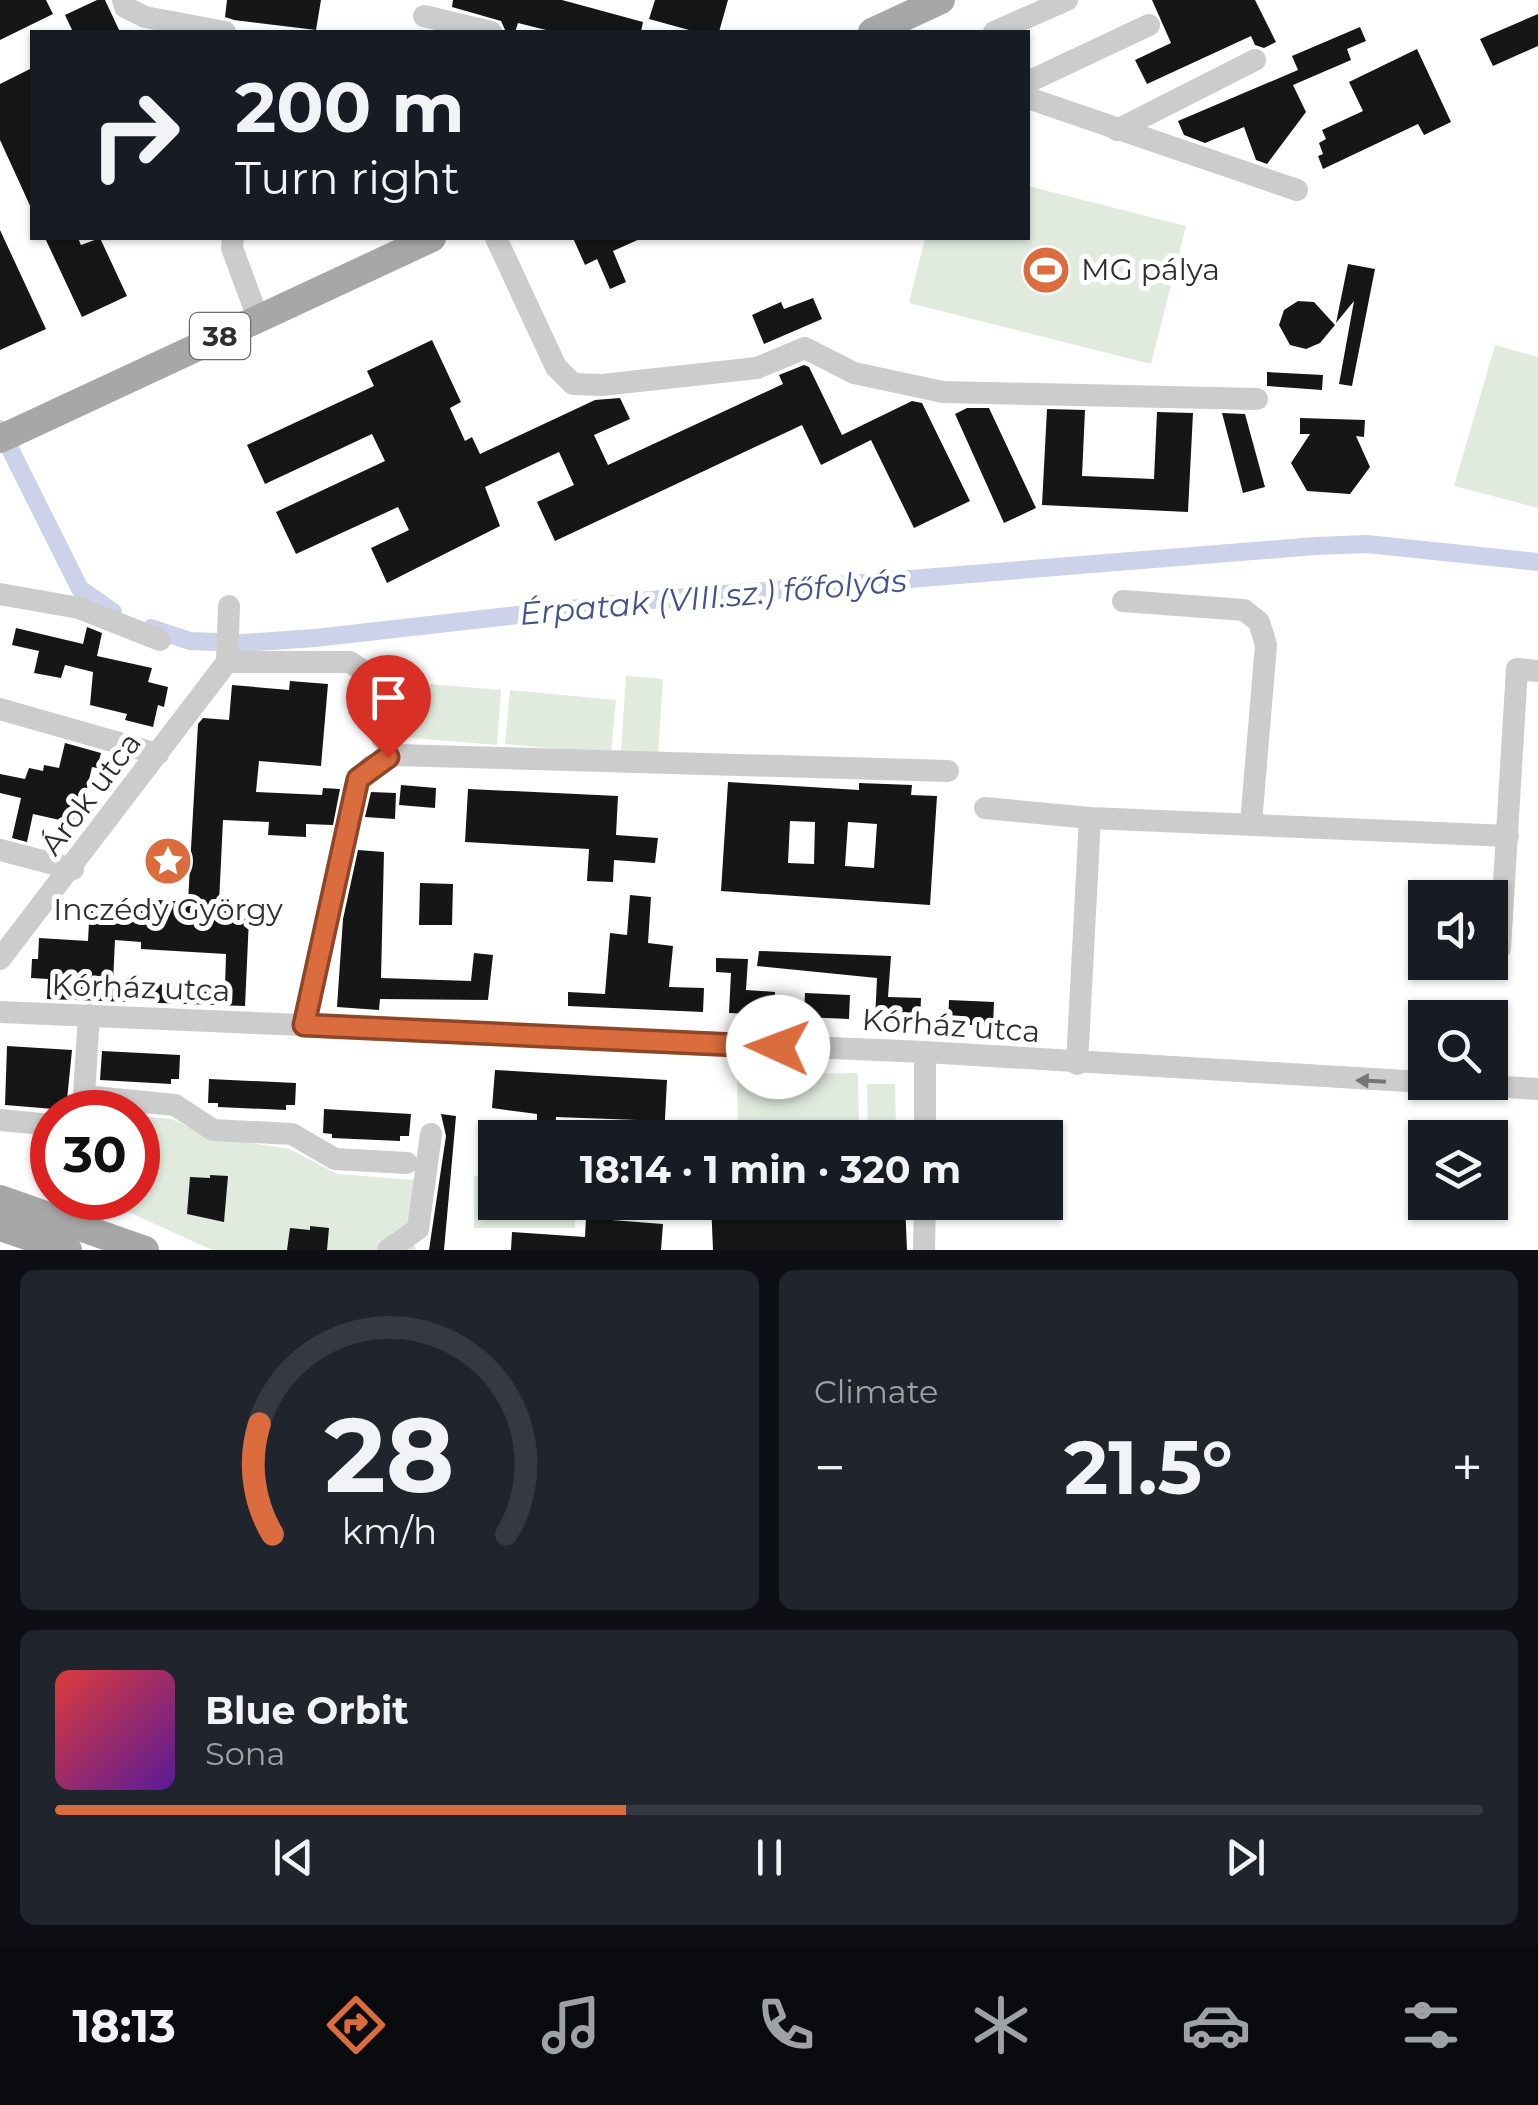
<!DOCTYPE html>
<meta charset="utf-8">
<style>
:root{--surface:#171b24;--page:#20242c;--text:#f1f3f6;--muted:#9ea1a6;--line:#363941;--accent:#da6c3d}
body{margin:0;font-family:Montserrat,sans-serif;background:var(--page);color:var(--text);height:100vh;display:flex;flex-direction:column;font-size:38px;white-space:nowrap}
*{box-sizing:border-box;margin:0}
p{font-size:32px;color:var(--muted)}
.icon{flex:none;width:55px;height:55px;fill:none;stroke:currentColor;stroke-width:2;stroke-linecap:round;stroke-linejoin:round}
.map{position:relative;height:1250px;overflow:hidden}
.details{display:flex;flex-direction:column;gap:20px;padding:20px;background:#0d0f14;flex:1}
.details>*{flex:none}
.guide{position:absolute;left:30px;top:30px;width:1000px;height:210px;border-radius:0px;box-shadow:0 2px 8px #0004;background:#171b24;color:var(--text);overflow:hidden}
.fabs{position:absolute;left:1408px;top:880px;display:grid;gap:20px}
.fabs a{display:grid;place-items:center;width:100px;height:100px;border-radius:0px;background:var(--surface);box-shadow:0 2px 8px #0004;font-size:50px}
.speed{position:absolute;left:30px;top:1090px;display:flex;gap:20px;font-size:50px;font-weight:700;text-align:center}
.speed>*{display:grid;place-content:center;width:130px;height:130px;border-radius:50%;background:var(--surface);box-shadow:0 2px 8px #0004;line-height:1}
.speed .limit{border:15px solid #d22;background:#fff;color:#111}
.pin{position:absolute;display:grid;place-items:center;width:85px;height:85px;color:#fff;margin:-102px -42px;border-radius:50% 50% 50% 0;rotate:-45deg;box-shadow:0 0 10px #0007}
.pin .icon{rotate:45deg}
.me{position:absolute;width:110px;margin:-55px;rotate:272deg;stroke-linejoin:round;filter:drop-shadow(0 0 8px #0008)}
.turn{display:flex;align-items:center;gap:35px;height:210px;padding:0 40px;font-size:45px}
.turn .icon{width:130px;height:130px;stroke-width:2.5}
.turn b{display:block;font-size:70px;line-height:85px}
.big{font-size:75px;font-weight:700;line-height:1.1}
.details .card{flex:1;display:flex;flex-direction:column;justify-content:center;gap:15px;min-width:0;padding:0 35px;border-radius:15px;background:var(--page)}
.details .dial{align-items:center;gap:0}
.dial svg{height:260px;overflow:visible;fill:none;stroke:var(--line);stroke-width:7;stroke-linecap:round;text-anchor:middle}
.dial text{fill:var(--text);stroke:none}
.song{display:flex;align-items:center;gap:30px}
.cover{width:120px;height:120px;border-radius:15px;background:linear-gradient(135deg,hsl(0 70% 55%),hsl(270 70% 35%))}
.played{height:10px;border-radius:5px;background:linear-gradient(90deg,var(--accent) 40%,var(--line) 40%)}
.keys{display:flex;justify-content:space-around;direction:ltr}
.heat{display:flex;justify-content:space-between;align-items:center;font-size:55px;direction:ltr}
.details .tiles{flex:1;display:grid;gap:20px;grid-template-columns:1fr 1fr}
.card:last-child{grid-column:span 2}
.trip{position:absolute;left:478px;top:1120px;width:585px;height:100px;border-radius:0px;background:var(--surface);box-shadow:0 2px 8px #0004;font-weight:700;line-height:100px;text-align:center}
.tab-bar{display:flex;height:160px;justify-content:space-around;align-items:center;background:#090b0e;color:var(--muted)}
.tab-bar .icon{width:70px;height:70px}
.tab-bar .selected{color:var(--accent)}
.tab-bar b{font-size:45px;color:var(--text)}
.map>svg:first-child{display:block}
.green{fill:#e0ebde}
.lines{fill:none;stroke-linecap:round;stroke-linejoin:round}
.canal{stroke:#cbd2ea;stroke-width:18}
.building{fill:#161616;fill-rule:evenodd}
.minor{stroke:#ccc;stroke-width:22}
.major{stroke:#a7a7a7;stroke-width:28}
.oneway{fill:#767676}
.route-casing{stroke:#8e4628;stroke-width:25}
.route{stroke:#da6c3d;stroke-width:18}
.labels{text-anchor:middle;stroke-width:10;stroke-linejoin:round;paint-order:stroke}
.shield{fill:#fff;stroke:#6d6d6d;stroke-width:2.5}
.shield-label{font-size:28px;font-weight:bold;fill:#2f2f2f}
.poi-label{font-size:30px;fill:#2f2f2f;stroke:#fff;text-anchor:start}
.street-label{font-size:30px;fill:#2f2f2f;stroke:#fff}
.water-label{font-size:32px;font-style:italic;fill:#42538c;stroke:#fff}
</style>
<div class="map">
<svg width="1538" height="1250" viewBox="0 0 1538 1250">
<rect width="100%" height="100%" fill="#fff"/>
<path class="green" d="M 1028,186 L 1186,226 L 1151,364 L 909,303 L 925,238 L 1028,238 Z
M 1495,345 L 1538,357 L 1538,508 L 1454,486 Z
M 626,676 L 663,679 L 658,755 L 621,752 Z
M 405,682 L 501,690 L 497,745 L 400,737 Z
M 510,690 L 616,700 L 611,754 L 505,744 Z
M 858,1073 L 859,1137 L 738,1137 L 737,1075 Z
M 867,1084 L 895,1084 L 896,1135 L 868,1136 Z
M 138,1116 L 172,1119 L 206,1136 L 290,1149 L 337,1174 L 415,1180 L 411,1239 L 417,1250 L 212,1250 L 113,1205 L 84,1198 L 138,1198 Z
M 474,1176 L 495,1176 L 495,1202 L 575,1203 L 575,1228 L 474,1228 Z
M 589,1203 L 669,1203 L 668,1218 L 588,1212 Z"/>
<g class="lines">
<path class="canal" d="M 0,429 L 80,589 L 113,612
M 151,628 L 190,641 L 242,643 L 315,638 L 650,600 L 1316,546 L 1367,544 L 1538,562"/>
</g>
<path class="building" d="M 0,0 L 46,0 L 53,14 L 0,40 Z
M 97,0 L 105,0 L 120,32 L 73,32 L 65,15 Z
M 227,0 L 321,0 L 316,30 L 234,20 L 225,17 Z
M 453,0 L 562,0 L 643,22 L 641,32 L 554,32 L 518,23 L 515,32 L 506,32 L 501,21 L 452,7 Z
M 655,0 L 728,0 L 719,32 L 688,32 L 689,30 L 649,19 Z
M 1152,0 L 1255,0 L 1276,42 L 1264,48 L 1255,45 L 1251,36 L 1147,84 L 1135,60 L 1171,43 Z
M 1538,14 L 1538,46 L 1493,66 L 1480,39 Z
M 1360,27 L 1366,41 L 1347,49 L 1351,60 L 1293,85 L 1306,112 L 1267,164 L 1256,160 L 1244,127 L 1205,143 L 1184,135 L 1178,121 L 1298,70 L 1292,56 Z
M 1417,49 L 1451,122 L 1424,135 L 1418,124 L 1323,169 L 1318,156 L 1323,154 L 1319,143 L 1326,139 L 1322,130 L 1363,111 L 1349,82 Z
M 32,68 L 32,210 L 0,140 L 0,84 Z
M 0,230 L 46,329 L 0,350 Z
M 45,238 L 78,238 L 81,245 L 100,238 L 127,296 L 82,317 Z
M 573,238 L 642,238 L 613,251 L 626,282 L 610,289 L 597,259 L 585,265 Z
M 1348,264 L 1375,269 L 1352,386 L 1339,384 L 1354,301 L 1336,323 Z
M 813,298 L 822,319 L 764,344 L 752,315 L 781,302 L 784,309 Z
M 1298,301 L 1314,302 L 1335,325 L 1320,343 L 1306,349 L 1290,345 L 1279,325 L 1284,310 Z
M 432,340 L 461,402 L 450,408 L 465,441 L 472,437 L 480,454 L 595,400 L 620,398 L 630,419 L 594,435 L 608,465 L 783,384 L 779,375 L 804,365 L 809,367 L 842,435 L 912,401 L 922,403 L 970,501 L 914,528 L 871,440 L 821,465 L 802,425 L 555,541 L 537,502 L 574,485 L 559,452 L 485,487 L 500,526 L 387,583 L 371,548 L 409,530 L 398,507 L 296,554 L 276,512 L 385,461 L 372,434 L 265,484 L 247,445 L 374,386 L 367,371 Z
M 1267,372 L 1323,375 L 1322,390 L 1267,386 Z
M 967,408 L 989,408 L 1036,508 L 1004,523 L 955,414 Z
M 1047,409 L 1085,410 L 1082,476 L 1154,479 L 1157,412 L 1193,413 L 1188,512 L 1042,505 Z
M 1222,413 L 1245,414 L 1265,487 L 1243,493 Z
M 1300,418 L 1365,420 L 1364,437 L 1356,436 L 1370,467 L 1350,494 L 1307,491 L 1291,463 L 1310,434 L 1300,434 Z
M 87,627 L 102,633 L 97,656 L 152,668 L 148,682 L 168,687 L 164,707 L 158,705 L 153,727 L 125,720 L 127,714 L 90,705 L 93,672 L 65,665 L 61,678 L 34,673 L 39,651 L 12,645 L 16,628 L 83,644 Z
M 290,681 L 328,684 L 321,766 L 259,761 L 256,792 L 322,795 L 323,788 L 340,789 L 333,825 L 306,824 L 306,837 L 268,835 L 269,822 L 223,820 L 219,903 L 229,904 L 228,917 L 249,918 L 245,1006 L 47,999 L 48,979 L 31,978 L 32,959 L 38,959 L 39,938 L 88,941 L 90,902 L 143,906 L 144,899 L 188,902 L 198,724 L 203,718 L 229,720 L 232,685 L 289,690 ZM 115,940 L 141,942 L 141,949 L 226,954 L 225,988 L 113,982 Z
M 65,743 L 101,753 L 97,768 L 92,767 L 81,814 L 76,812 L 73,823 L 33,814 L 27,842 L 12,838 L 21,798 L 0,793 L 0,774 L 25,779 L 29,768 L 43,771 L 44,765 L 59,768 Z
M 728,782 L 859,790 L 859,783 L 912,785 L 911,795 L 937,796 L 930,905 L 721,891 ZM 790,821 L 815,822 L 814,864 L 788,863 ZM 848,822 L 877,824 L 874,868 L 845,866 Z
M 401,785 L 436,788 L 435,808 L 399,805 Z
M 468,789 L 618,796 L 616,835 L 658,838 L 655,863 L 614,860 L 613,882 L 587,881 L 589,849 L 465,842 Z
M 371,792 L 396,793 L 395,819 L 365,817 Z
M 358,850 L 384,852 L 381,978 L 471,981 L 474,953 L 493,955 L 488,1000 L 380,999 L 379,1010 L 337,1007 L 343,919 Z
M 420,883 L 453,884 L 452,925 L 419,925 Z
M 630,895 L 651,897 L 648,943 L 673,946 L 669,987 L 704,988 L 703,1012 L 568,1006 L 568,992 L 605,994 L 610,933 L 627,935 Z
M 759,951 L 891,956 L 888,997 L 921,998 L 920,1022 L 875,1020 L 877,978 L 757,966 Z
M 716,958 L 748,959 L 746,990 L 775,992 L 774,1015 L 729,1013 L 731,973 L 716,972 Z
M 805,993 L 850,995 L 849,1019 L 804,1017 Z
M 949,1000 L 994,1002 L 993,1026 L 948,1024 Z
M 7,1046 L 72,1050 L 66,1110 L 5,1105 Z
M 102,1051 L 180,1055 L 179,1079 L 171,1079 L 171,1084 L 100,1080 Z
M 495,1070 L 667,1080 L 664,1138 L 636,1136 L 637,1120 L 556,1117 L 555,1131 L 537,1130 L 537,1114 L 492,1108 Z
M 209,1079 L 296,1083 L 295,1105 L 286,1105 L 286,1110 L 218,1107 L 218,1103 L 208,1103 Z
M 324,1109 L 411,1114 L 409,1136 L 400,1136 L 400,1141 L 332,1138 L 332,1134 L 323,1133 Z
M 441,1114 L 456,1116 L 444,1250 L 429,1250 L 446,1136 Z
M 210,1175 L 228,1176 L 224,1222 L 187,1214 L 190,1177 L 210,1178 Z
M 711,1202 L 761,1202 L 761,1220 L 802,1219 L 801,1204 L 905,1202 L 907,1250 L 713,1250 Z
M 586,1218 L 663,1224 L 661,1250 L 511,1250 L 512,1232 L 585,1237 Z
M 310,1226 L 329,1228 L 327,1250 L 287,1250 L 290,1228 L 310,1230 Z"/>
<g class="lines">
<path class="minor" d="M 123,0 L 125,7 L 145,17 L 225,32
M 424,16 L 491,32
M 994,32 L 1067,0
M 1028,82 L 1149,25
M 1028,98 L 1297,190
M 1117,130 L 1255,60
M 233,238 L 232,248 L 258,318
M 496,238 L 556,367 L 573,384 L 602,385 L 757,368 L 805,348 L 854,373 L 943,392 L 1257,399
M 0,594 L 79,608 L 160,640
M 1123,601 L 1244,610 L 1259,622 L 1266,645 L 1251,823
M 227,662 L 350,662 L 365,672 L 382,738 L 396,755 L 948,771
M 227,662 L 229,606
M 0,709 L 158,754
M 985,808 L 1090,818
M 0,850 L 73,869
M 1500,948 L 1517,669 L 1538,671
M 0,959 L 227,662
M 0,1012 L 925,1052 L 1538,1089
M 89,1015 L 84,1096 L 175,1105 L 213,1130 L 292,1134 L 335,1159 L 407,1163
M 305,1025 L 358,779 L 371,766 L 396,755
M 1077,1064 L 1090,818 L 1508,836
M 0,1120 L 52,1125
M 925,1138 L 925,1052
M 388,1250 L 418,1229 L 431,1134
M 924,1250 L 925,1202"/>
<path class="major" d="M 872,32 L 941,0
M 0,439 L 432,238
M 0,1199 L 145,1250
M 0,1227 L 68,1250"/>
</g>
<defs><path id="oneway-solid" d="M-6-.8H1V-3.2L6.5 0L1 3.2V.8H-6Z" transform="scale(2.5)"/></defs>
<use class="oneway" href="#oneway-solid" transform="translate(1371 1081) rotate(-177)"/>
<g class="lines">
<g class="route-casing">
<path id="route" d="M 388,757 L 358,779 L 304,1025 L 778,1047"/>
</g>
<use href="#route" class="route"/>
</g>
<defs>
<g id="stadium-disc" transform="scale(2.5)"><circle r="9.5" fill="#da6c3d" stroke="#fff"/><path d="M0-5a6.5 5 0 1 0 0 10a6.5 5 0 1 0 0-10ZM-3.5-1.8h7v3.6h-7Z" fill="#fff"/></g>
<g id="sight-disc" transform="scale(2.5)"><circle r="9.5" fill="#da6c3d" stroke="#fff"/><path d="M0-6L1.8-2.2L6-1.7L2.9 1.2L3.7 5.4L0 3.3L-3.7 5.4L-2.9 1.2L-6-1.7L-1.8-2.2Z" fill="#fff"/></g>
</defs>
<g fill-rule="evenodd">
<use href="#stadium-disc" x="1046" y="270"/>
<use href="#sight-disc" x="168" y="861"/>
</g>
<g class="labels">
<rect class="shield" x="190" y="313" width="60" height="46" rx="8"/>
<g class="shield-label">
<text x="220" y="346">38</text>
</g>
<g class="poi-label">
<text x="1081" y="280">MG pálya</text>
<text x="168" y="920" text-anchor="middle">Inczédy György</text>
</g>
<g class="street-label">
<text transform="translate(91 794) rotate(-53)" y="10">Árok utca</text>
<text transform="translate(141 988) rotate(2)" y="10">Kórház utca</text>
<text transform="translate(951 1026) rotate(4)" y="10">Kórház utca</text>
</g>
<g class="water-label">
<text transform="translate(713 597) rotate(-5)" y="11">Érpatak (VIII.sz.) főfolyás</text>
</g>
</g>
</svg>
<div class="fabs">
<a><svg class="icon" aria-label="sound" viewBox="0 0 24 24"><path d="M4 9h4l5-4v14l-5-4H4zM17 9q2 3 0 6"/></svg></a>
<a><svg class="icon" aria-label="search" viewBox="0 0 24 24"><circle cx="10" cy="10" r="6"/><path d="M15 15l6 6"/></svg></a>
<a><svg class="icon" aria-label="layers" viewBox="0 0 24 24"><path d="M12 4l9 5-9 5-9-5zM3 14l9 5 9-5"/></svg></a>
</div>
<div class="speed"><div class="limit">30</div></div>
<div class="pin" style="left:388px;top:757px;background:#d93025"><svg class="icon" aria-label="arrive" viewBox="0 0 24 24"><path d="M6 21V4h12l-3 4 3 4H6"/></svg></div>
<svg class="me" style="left:778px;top:1047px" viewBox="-20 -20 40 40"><circle r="19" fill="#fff"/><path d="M0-13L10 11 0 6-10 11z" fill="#da6c3d"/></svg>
<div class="trip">18:14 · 1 min · 320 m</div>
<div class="guide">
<div class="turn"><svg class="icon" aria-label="right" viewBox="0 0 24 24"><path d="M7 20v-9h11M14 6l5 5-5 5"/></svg><div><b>200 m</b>Turn right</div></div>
</div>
</div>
<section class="details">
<div class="tiles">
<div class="card dial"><svg viewBox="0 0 100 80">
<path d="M14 69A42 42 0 1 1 86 69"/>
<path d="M14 69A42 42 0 0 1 10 35" stroke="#da6c3d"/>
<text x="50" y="56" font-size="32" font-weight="700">28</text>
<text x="50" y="72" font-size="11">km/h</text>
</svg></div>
<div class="card"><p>Climate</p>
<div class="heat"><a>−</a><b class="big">21.5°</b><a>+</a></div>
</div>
<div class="card">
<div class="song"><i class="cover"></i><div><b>Blue Orbit</b><p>Sona</p></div></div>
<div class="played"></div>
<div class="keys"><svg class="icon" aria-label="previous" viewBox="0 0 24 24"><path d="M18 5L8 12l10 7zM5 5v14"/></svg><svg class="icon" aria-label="pause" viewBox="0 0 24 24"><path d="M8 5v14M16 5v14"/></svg><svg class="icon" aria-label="next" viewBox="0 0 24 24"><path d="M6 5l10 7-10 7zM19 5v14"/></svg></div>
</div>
</div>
</section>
<nav class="tab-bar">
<b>18:13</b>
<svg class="icon selected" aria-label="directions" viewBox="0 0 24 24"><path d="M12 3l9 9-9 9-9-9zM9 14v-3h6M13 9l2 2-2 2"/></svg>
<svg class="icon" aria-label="music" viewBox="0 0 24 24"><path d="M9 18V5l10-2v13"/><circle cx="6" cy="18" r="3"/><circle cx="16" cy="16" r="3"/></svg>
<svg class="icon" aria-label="phone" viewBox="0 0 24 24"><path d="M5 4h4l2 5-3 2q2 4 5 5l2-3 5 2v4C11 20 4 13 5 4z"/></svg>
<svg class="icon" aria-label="climate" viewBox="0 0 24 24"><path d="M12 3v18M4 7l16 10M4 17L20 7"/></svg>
<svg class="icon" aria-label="car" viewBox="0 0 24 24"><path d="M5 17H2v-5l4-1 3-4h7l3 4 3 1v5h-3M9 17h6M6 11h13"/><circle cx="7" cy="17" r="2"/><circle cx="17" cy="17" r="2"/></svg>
<svg class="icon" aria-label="filters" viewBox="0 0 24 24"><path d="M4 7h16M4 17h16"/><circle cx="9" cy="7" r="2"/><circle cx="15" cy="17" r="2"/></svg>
</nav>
